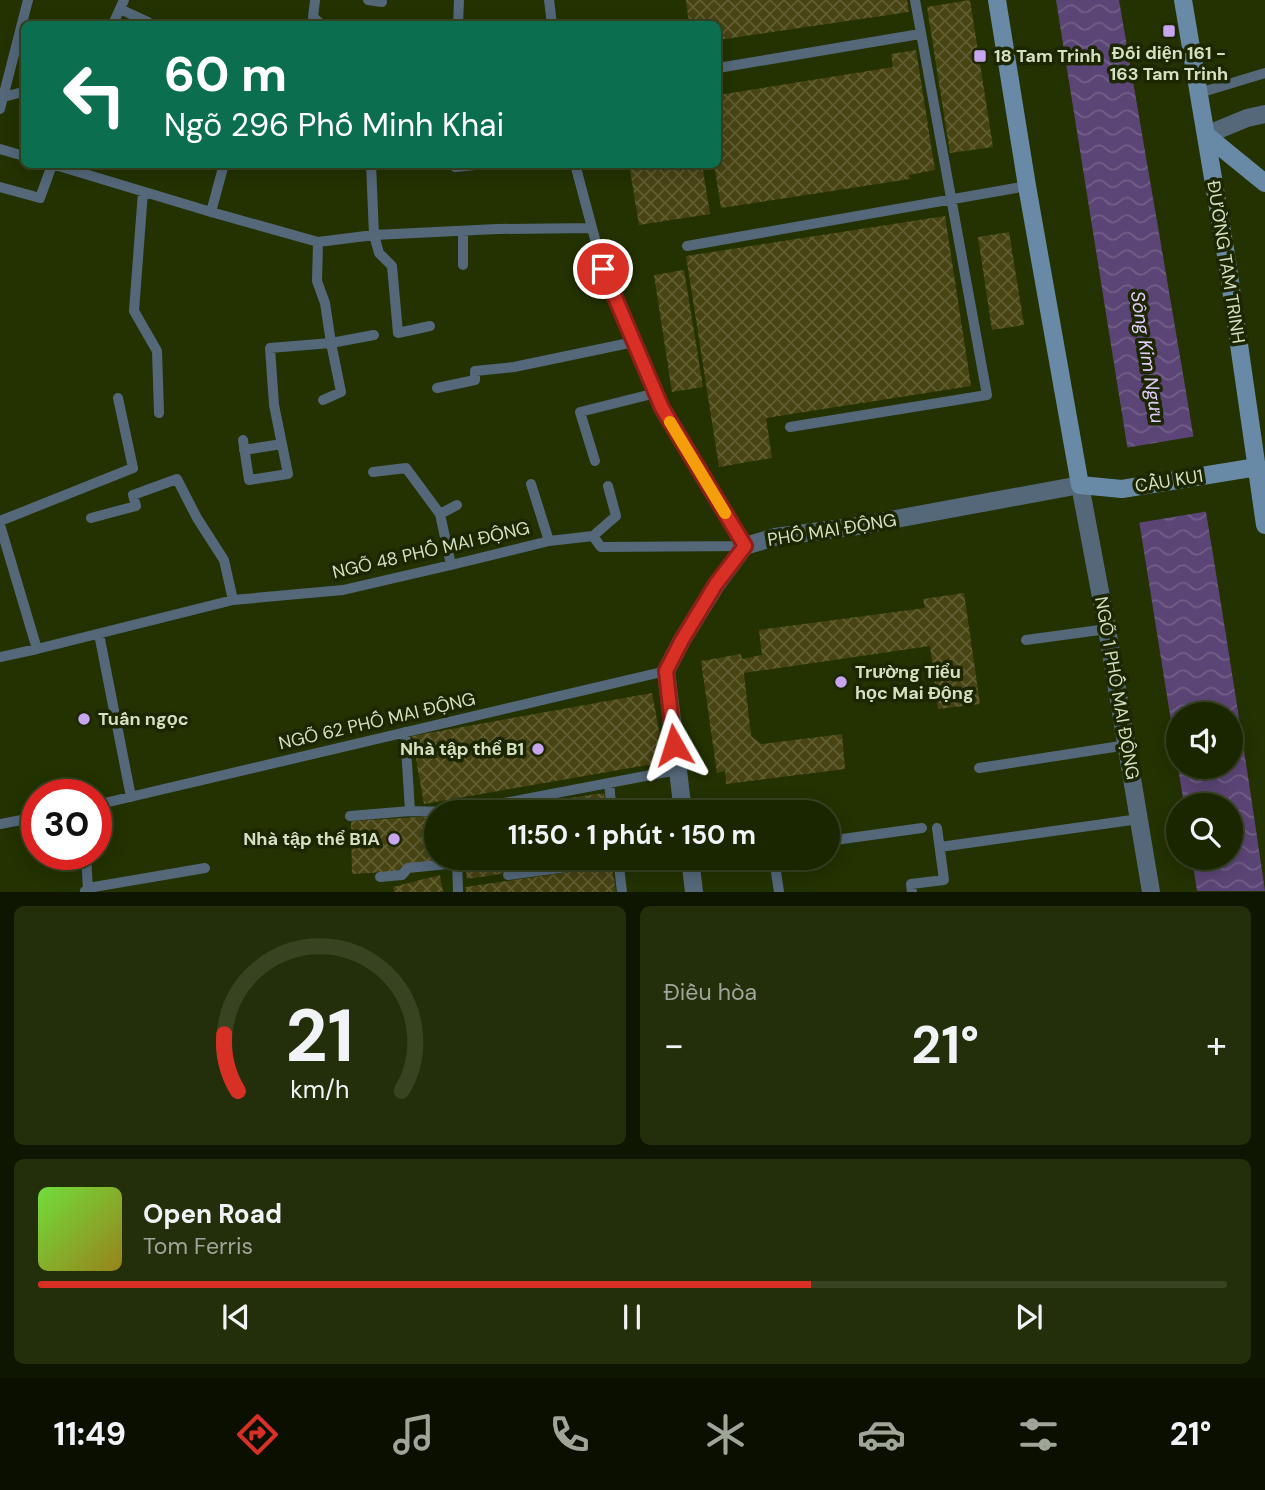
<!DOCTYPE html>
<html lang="vi">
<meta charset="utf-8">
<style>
:root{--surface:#1a2600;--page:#232e0a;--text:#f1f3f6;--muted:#9fa599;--line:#384322;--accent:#d93025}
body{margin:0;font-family:"DM Sans",sans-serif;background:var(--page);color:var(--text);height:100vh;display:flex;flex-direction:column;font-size:26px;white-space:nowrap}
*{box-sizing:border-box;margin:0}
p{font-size:23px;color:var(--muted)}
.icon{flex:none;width:38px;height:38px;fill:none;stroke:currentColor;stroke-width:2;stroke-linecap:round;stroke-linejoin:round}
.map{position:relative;height:892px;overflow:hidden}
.sheet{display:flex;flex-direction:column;gap:14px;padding:14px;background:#0e1500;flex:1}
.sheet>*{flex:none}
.top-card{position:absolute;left:21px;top:21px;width:700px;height:147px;border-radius:10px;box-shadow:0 4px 18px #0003,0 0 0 2px var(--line);background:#0b6e4f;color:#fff;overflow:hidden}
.buttons{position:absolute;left:1166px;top:702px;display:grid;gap:14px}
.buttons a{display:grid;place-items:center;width:77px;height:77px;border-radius:50%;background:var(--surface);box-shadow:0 4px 18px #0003,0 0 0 2px var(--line);font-size:35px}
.speed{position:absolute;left:21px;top:779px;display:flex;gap:14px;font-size:35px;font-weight:700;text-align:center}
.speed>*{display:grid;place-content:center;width:91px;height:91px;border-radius:50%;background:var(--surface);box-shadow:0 4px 18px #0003,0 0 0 2px var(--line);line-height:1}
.speed .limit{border:10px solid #d22;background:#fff;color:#111}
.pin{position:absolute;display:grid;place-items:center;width:60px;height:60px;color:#fff;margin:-30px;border:4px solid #fff;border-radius:50%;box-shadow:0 2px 7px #0007}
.me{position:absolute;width:77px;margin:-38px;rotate:354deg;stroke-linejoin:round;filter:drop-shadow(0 0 5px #0008)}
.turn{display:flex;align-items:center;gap:24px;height:147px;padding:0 28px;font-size:32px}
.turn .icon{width:91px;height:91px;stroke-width:2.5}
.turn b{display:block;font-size:49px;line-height:60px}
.big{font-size:52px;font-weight:700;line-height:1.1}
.sheet .tile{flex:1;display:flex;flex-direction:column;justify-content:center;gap:10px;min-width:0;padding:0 24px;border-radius:10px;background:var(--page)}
.sheet .dial{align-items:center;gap:0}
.dial svg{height:182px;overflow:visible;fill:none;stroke:var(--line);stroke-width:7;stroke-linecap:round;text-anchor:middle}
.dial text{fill:var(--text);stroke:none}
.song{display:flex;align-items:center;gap:21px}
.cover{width:84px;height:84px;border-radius:10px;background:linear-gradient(135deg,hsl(100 70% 55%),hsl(50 70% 35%))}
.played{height:7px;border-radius:4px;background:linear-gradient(90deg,var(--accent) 65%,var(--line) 65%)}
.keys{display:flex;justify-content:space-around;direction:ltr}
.heat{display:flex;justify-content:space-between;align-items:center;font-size:38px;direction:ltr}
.sheet .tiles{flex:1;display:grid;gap:14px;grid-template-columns:1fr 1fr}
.tile:last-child{grid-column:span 2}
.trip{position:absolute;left:424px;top:800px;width:416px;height:70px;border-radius:35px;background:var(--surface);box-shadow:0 4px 18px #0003,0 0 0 2px var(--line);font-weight:700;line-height:70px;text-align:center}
.tabs{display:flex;height:112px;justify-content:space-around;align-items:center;background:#0a0f00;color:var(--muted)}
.tabs .icon{width:49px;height:49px}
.tabs .selected{color:var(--accent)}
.tabs b{font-size:32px;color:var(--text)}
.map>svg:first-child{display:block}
.water{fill:url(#water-waves)}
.pier{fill:#233200}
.building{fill:url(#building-cross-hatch)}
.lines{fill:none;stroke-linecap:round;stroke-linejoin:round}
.lane{stroke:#54687a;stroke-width:10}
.street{stroke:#54687a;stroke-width:18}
.secondary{stroke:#698aa6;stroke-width:18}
.route-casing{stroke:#8d1f18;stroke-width:18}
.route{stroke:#d93025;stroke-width:12}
.slow{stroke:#f59e0b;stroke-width:12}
.poi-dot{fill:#c7a6ef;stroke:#1c2701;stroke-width:2.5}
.labels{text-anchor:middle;stroke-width:7;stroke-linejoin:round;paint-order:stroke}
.poi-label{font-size:18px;font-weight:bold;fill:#d5dfc4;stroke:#1c2701;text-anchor:start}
.street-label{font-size:18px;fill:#d5dfc4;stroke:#1c2701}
.water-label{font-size:19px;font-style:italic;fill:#e1ccfb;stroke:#1c2701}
</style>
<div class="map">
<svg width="1265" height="892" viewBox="0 0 1265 892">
<defs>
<pattern id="water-waves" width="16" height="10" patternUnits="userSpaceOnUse" patternTransform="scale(1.75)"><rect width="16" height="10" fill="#5b4576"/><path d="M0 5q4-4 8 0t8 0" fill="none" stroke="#725f88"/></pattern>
<pattern id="building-cross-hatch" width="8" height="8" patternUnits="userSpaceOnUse" patternTransform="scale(1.75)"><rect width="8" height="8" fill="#474313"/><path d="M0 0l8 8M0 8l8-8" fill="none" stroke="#615e34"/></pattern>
</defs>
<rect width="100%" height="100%" fill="#233200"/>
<path class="water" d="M 1056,0 L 1119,0 C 1170,297 1222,594 1265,891 L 1197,891 L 1192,858 L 1230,858 L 1230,805 L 1184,805 L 1178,767 L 1230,766 L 1230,714 L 1178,714 L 1178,765 Z"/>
<path class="pier" d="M 1197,436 L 1209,511 L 1137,523 L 1125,448 Z"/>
<path class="building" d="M 686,0 L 907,0 L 909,12 L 718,40 L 718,24 L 689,24 Z
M 970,0 L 993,147 L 950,153 L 927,7 Z
M 916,50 L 935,170 L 909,175 L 910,179 L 721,208 L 714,164 L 718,164 L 718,95 L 893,67 L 891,54 Z
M 629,164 L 702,164 L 710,214 L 639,225 Z
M 945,216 L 971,386 L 766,418 L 772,458 L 719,467 L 686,256 Z
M 1009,232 L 1024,325 L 992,330 L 978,237 Z
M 684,270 L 703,387 L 672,392 L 654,275 Z
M 964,593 L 980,704 L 938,709 L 930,646 L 744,673 L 751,736 L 761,744 L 842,734 L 845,769 L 726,784 L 725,771 L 717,773 L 701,661 L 741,654 L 742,659 L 762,655 L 759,630 L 925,608 L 923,599 Z
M 652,693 L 665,762 L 424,804 L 412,736 Z
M 604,793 L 607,812 L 487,812 L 487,810 Z
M 436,816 L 436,858 L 454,858 L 454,861 L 402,871 L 352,874 L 351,821 Z
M 464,858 L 599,858 L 599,859 L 467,879 Z
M 612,866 L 616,892 L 466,892 L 465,887 Z
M 440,875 L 443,892 L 394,892 L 393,887 Z"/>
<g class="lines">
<path class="lane" d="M 315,0 L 313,17 L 321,24
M 368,0 L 382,2
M 549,0 L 552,24
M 120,9 L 148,22
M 113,24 L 124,0
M 458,24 L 459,0
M 718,68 L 920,34
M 1199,93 L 1265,73
M 3,97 L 19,93 L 24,94
M 0,109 L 28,0
M 0,149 L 24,156
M 52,164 L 211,212 L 318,242 L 374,235 L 497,229 L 592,228
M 371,164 L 374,235 L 379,253 L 392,266 L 398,333 L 430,326
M 575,164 L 603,269 L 662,408 L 745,546
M 455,167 L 485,164
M 0,187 L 40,198 L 52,165
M 143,192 L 134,311 L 157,351 L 159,413
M 211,212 L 224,164
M 318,242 L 317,281 L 325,303 L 331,343 L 341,392 L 323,400
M 687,246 L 1027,186
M 463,265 L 463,231
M 437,388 L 475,380 L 475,371 L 514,367 L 634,342
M 790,427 L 987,395 L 915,0
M 243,440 L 249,480 L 288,474 L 274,405 L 270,348 L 331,343 L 374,335
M 244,450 L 282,444
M 595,461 L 580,412 L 656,393
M 373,472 L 406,468 L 440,514 L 451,565
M 531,484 L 549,541
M 440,514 L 457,505
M 91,518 L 136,506 L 133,495 L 177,479 L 197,518 L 224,560 L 233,600
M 0,521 L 133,468 L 118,398
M 0,525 L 37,649
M 593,536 L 616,516 L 608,486
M 99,634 L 131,797
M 1026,640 L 1107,629
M 0,657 L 37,649 L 233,600 L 343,590 L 451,565 L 549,541 L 593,536 L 601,547 L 745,546
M 405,732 L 410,811
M 979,768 L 1127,745
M 609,783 L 612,812
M 96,805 L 666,671
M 769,808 L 770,812
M 457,812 L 677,770
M 350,816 L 410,811 L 450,812
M 0,824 L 37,817
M 828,841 L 922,828
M 940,847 L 1139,819
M 457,858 L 458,892
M 618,858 L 622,892
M 774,858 L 779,892
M 508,875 L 618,860
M 380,877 L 402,875 L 408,868 L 457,863
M 88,888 L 205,868
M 85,891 L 88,890 L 86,854
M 912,892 L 911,884 L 944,880 L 937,828"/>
<path class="street" d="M 1206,135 L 1247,118 L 1265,114
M 683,812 L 666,671 L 682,640 L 716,585 L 745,546 L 775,537 L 858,526 L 1080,485 L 1107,629 L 1151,892
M 690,858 L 694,892"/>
<path class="secondary" d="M 997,0 L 1027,186 L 1080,485 L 1122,489 L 1257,467
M 1183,0 L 1227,261 L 1265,525
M 1206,135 L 1265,183"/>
</g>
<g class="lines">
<g class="route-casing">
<path id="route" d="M 603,269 L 662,408 L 745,546 L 716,584 L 682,640 L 666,671 L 674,745"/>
</g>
<use href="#route" class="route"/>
<path class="slow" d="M 670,422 L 725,513"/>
</g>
<g class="poi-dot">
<rect x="1162" y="24" width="14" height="14" rx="3.5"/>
<rect x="973" y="49" width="14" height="14" rx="3.5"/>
<circle cx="841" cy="682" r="7"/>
<circle cx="84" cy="719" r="7"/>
<circle cx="538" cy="749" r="7"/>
<circle cx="394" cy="839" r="7"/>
</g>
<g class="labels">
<g class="poi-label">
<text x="1169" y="59" text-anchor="middle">Đối diện 161 -<tspan x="1169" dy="21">163 Tam Trinh</tspan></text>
<text x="994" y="62">18 Tam Trinh</text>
<text x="855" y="678">Trường Tiểu<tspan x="855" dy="21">học Mai Động</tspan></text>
<text x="98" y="725">Tuấn ngọc</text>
<text x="524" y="755" text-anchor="end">Nhà tập thể B1</text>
<text x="380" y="845" text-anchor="end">Nhà tập thể B1A</text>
</g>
<g class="street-label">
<text transform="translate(1226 262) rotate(81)" y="6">ĐƯỜNG TAM TRINH</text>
<text transform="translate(1169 481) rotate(-9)" y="6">CẦU KU1</text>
<text transform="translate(832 530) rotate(-9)" y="6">PHỐ MAI ĐỘNG</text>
<text transform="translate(431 550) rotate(-13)" y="6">NGÕ 48 PHỐ MAI ĐỘNG</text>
<text transform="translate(1117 688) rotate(80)" y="6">NGÕ 1 PHỐ MAI ĐỘNG</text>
<text transform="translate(377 721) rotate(-13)" y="6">NGÕ 62 PHỐ MAI ĐỘNG</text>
</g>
<g class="water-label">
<text transform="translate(1148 357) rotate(81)" y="7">Sông Kim Ngưu</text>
</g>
</g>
</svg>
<div class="buttons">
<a><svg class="icon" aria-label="sound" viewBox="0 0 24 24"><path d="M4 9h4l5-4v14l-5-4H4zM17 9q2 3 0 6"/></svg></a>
<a><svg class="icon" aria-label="search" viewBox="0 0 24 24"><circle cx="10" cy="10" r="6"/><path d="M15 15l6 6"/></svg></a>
</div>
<div class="speed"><div class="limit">30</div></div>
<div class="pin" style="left:603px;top:269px;background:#d93025"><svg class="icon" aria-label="arrive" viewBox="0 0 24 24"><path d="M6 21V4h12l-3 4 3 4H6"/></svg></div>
<svg class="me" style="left:674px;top:745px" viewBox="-20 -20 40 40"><path d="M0-17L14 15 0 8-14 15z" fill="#d93025" stroke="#fff" stroke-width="4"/></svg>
<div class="trip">11:50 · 1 phút · 150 m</div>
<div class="top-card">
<div class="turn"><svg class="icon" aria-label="left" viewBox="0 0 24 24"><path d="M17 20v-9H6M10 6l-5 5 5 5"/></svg><div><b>60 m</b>Ngõ 296 Phố Minh Khai</div></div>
</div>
</div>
<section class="sheet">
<div class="tiles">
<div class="tile dial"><svg viewBox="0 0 100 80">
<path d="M14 69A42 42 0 1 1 86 69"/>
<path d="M14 69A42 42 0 0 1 8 44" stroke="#d93025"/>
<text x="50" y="56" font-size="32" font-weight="700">21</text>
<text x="50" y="72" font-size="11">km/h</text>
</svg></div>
<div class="tile"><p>Điều hòa</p>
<div class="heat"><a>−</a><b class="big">21°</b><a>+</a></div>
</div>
<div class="tile">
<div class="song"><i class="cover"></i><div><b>Open Road</b><p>Tom Ferris</p></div></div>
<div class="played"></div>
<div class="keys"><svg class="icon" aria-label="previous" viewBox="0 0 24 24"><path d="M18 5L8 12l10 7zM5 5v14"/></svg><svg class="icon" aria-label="pause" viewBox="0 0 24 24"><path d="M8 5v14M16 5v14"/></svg><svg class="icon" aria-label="next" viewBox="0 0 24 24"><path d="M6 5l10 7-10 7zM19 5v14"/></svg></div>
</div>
</div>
</section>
<nav class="tabs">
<b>11:49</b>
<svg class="icon selected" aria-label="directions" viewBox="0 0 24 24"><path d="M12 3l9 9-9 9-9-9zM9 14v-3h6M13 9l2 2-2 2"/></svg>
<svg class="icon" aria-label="music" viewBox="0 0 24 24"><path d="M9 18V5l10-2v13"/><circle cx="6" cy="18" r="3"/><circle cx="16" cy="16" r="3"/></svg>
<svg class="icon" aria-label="phone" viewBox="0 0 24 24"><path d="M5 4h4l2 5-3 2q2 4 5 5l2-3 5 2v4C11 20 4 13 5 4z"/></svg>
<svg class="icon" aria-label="climate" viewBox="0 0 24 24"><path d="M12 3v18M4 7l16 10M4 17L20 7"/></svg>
<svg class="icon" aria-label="car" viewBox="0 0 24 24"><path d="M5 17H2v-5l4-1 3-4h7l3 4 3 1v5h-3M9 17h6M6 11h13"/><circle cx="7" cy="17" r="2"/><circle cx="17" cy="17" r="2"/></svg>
<svg class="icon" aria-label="filters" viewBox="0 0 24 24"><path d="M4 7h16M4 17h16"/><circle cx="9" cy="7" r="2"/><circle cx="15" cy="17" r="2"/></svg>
<b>21°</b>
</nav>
